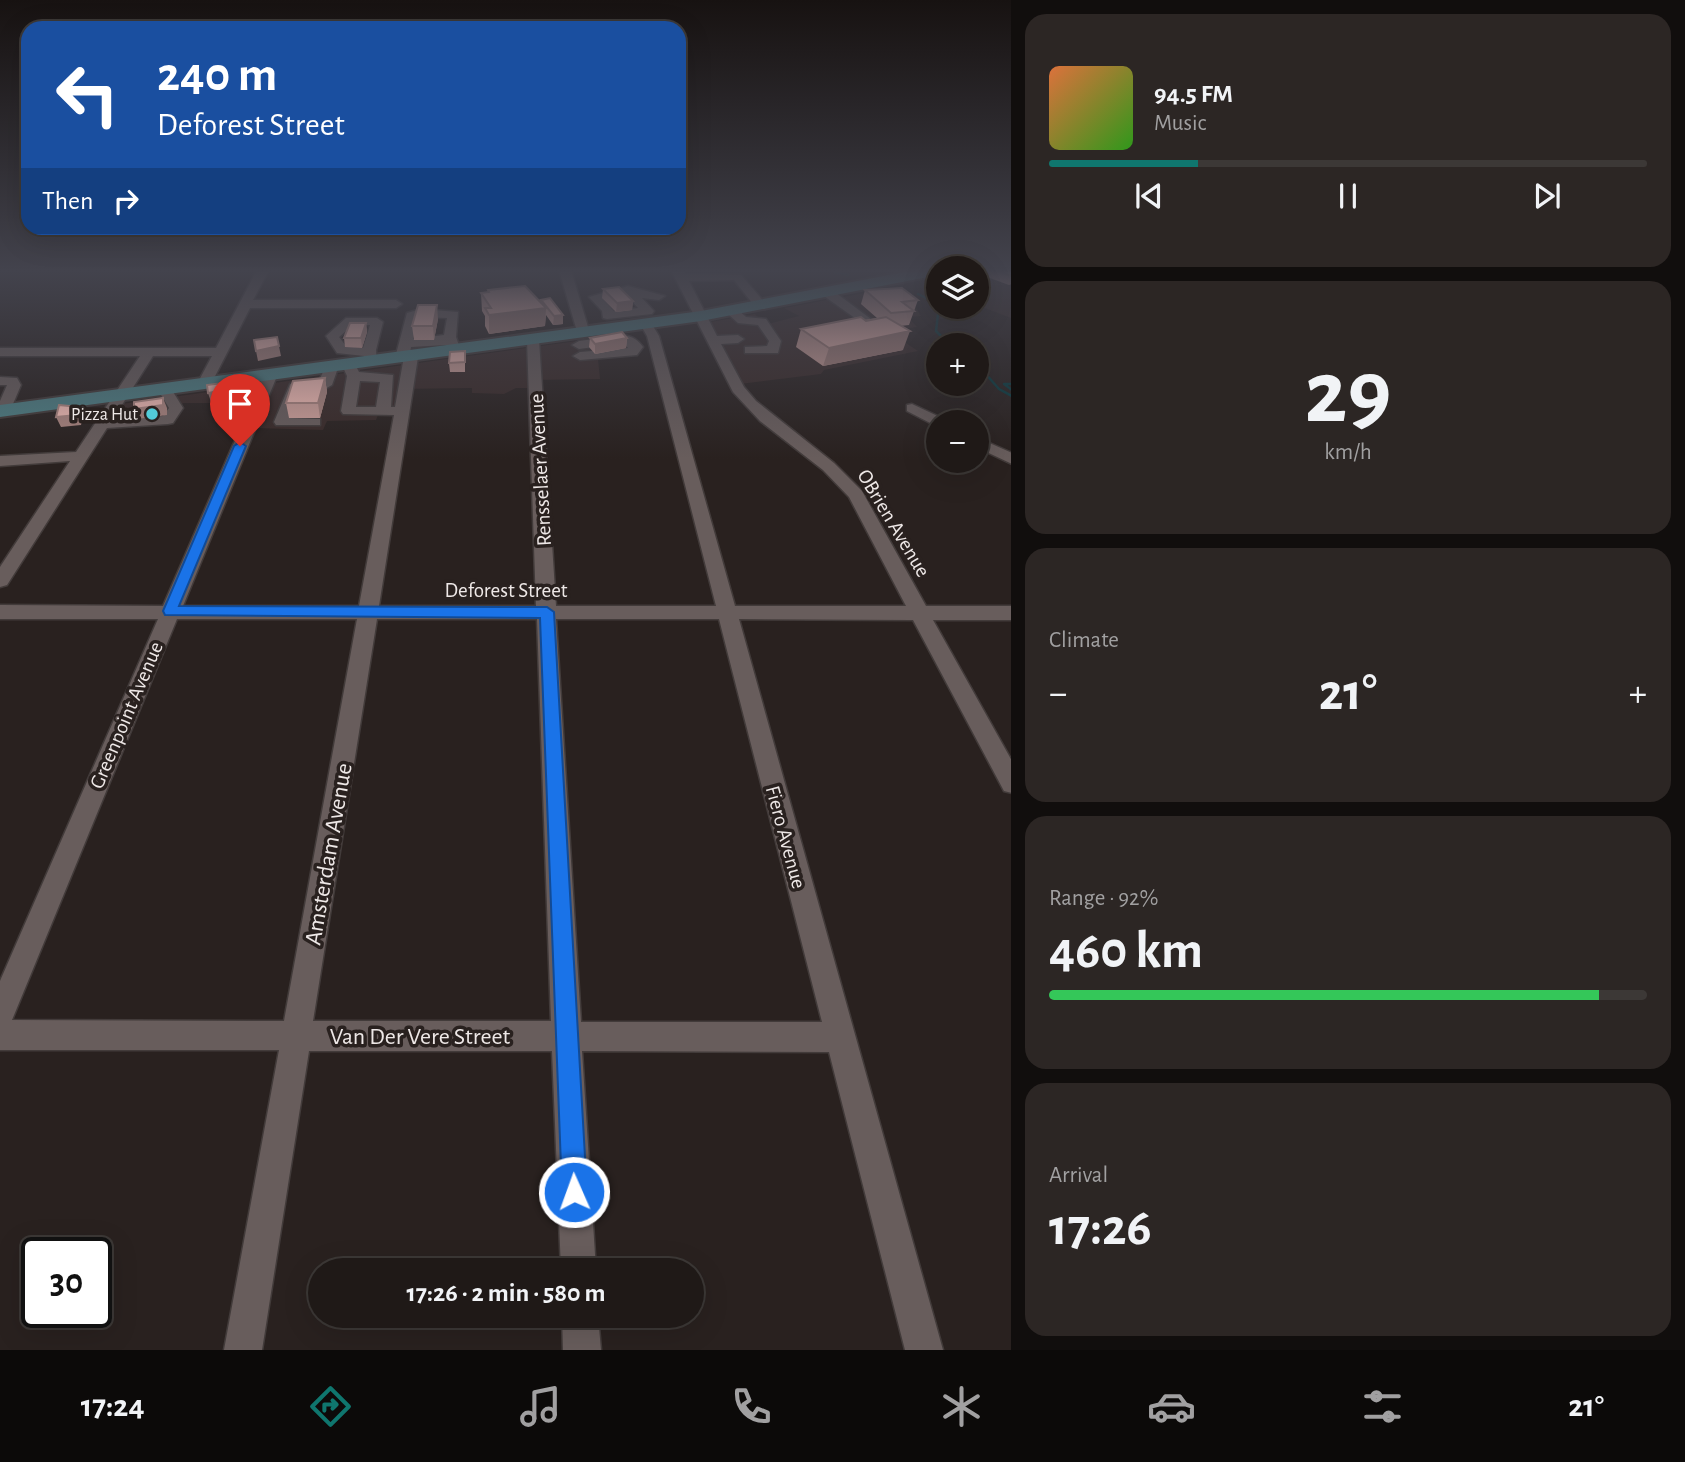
<!DOCTYPE html>
<meta charset="utf-8">
<style>
:root{--surface:#1f1917;--page:#2c2624;--text:#f1f3f6;--muted:#a1a0a1;--line:#3c3836;--accent:#0f766e}
body{margin:0;font-family:"Alegreya Sans",sans-serif;background:var(--page);color:var(--text);height:100vh;display:flex;flex-direction:column;font-size:26px;white-space:nowrap}
*{box-sizing:border-box;margin:0}
p{font-size:23px;color:var(--muted)}
.icon{flex:none;width:38px;height:38px;fill:none;stroke:currentColor;stroke-width:2;stroke-linecap:round;stroke-linejoin:round}
.map{position:relative;flex:1;overflow:hidden}
.details{display:flex;flex-direction:column;gap:14px;padding:14px;background:#110e0d;width:674px}
.details>*{flex:none}
.top-card{position:absolute;left:21px;top:21px;width:665px;height:214px;border-radius:21px;box-shadow:0 7px 28px #0002,0 0 0 2px var(--line);background:#1a4fa0;color:#fff;overflow:hidden}
.fabs{position:absolute;left:926px;top:256px;display:grid;gap:14px}
.fabs a{display:grid;place-items:center;width:63px;height:63px;border-radius:50%;background:var(--surface);box-shadow:0 7px 28px #0002,0 0 0 2px var(--line);font-size:35px}
.speed{position:absolute;left:21px;top:1237px;display:flex;gap:14px;font-size:35px;font-weight:700;text-align:center}
.speed>*{display:grid;place-content:center;width:91px;height:91px;border-radius:50%;background:var(--surface);box-shadow:0 7px 28px #0002,0 0 0 2px var(--line);line-height:1}
.speed .limit{border:4px solid #111;border-radius:10px;background:#fff;color:#111}
.pin{position:absolute;display:grid;place-items:center;width:60px;height:60px;color:#fff;margin:-72px -30px;border-radius:50% 50% 50% 0;rotate:-45deg;box-shadow:0 0 7px #0007}
.pin .icon{rotate:45deg}
.me{position:absolute;width:77px;margin:-38px;rotate:358deg;stroke-linejoin:round;filter:drop-shadow(0 0 5px #0008)}
.turn{display:flex;align-items:center;gap:24px;height:147px;padding:0 21px;font-size:32px}
.turn .icon{width:91px;height:91px;stroke-width:2.5}
.turn b{display:block;font-size:49px;line-height:60px}
.then{display:flex;align-items:center;height:66px;padding:0 21px;background:#0003;gap:14px;font-size:26px}
.big{font-size:52px;font-weight:700;line-height:1.1}
.details .tile{flex:1;display:flex;flex-direction:column;justify-content:center;gap:10px;min-width:0;padding:0 24px;border-radius:21px;background:var(--page)}
.details .dial{align-items:center;gap:0}
.dial b{font-size:91px;line-height:1}
.song{display:flex;align-items:center;gap:21px}
.cover{width:84px;height:84px;border-radius:10px;background:linear-gradient(135deg,hsl(20 70% 55%),hsl(110 70% 35%))}
.played{height:7px;border-radius:4px;background:linear-gradient(90deg,var(--accent) 25%,var(--line) 25%)}
.keys{display:flex;justify-content:space-around;direction:ltr}
.heat{display:flex;justify-content:space-between;align-items:center;font-size:38px;direction:ltr}
.charge{height:10px;border-radius:5px;background:linear-gradient(90deg,#34c759 92%,var(--line) 0)}
.trip{position:absolute;left:308px;top:1258px;width:396px;height:70px;border-radius:35px;background:var(--surface);box-shadow:0 7px 28px #0002,0 0 0 2px var(--line);font-weight:700;line-height:70px;text-align:center}
.menu{display:flex;height:112px;justify-content:space-around;align-items:center;background:#0c0a09;color:var(--muted)}
.menu .icon{width:49px;height:49px}
.menu .selected{color:var(--accent)}
.menu b{font-size:32px;color:var(--text)}
main{display:flex;flex:1;min-height:0}
.map>svg:first-child{display:block}
.built{fill:#392a28}
.lines{fill:none;stroke-linecap:round;stroke-linejoin:round}
.stream{stroke:#083c41;stroke-width:2.5}
.minor-casing{stroke:#423b3a;stroke-width:3}
.major-casing{stroke:#423b3a;stroke-width:4}
.minor{fill:#685d5c;fill-rule:evenodd}
.major{fill:#4d7d82;fill-rule:evenodd}
.wall{fill:#d1a29b}
.shaded-wall{fill:#aa847e}
.building{fill:#f3bcb4;stroke:#aa847e;stroke-width:2}
.route{fill:#1a73e8;stroke:#114b97;stroke-width:2}
.poi-dot{fill:#52cbd8;stroke:#29211f;stroke-width:2.5}
.labels{text-anchor:middle;stroke-width:7;stroke-linejoin:round;paint-order:stroke}
.far-poi-label{font-size:18px;fill:#eee8e7;stroke:#29211f;text-anchor:end}
.street-label{font-size:21px;fill:#eee8e7;stroke:#29211f}
.near-street-label{font-size:24px;fill:#eee8e7;stroke:#29211f}
</style>
<main>
<div class="map">
<svg width="1012" height="1350" viewBox="0 0 1012 1350">
<rect width="100%" height="100%" fill="#29211f"/>
<path class="built" d="M 976,270 L 1011,270 L 1011,318 L 977,305 Z
M 905,289 L 921,316 L 908,317 L 917,327 L 888,331 L 918,351 L 824,370 L 821,374 L 740,384 L 711,322 L 755,314 L 764,325 L 799,316 L 784,308 L 881,290 Z
M 614,336 L 637,340 L 641,345 L 640,350 L 634,354 L 598,359 L 600,379 L 532,380 L 532,388 L 516,388 L 504,394 L 472,393 L 472,388 L 399,389 L 393,415 L 378,415 L 376,420 L 327,421 L 323,430 L 255,428 L 265,403 L 183,403 L 172,417 L 106,427 L 121,404 Z"/>
<g class="lines">
<path class="stream" d="M 827,270 L 848,275
M 918,294 L 938,304
M 939,306 L 936,331 L 950,345
M 976,363 L 999,389 L 1012,396
M 1012,384 L 1004,384 L 1012,390"/>
<g class="minor-casing">
<path id="minor" d="M 257,270 L 269,270 L 253,300 L 396,300 L 402,304 L 396,308 L 250,308 L 211,384 L 204,388 L 197,384 L 212,356 L 153,356 L 113,419 L 163,416 L 169,408 L 158,390 L 165,386 L 170,387 L 183,408 L 173,423 L 168,424 L 107,428 L 7,585 L 0,587 L 0,567 L 70,461 L 0,466 L 0,456 L 76,452 L 140,356 L 0,356 L 0,348 L 216,348 Z
M 559,270 L 571,270 L 588,327 L 593,333 L 592,336 L 582,336 L 576,328 Z
M 671,270 L 683,270 L 685,274 L 741,275 L 765,303 L 765,309 L 757,309 L 734,280 L 689,281 L 717,336 L 738,335 L 744,339 L 738,343 L 721,344 L 744,387 L 756,401 L 834,463 L 862,491 L 926,606 L 1012,606 L 1012,620 L 933,620 L 1012,761 L 1012,793 L 1004,791 L 913,620 L 739,619 L 943,1350 L 905,1350 L 829,1052 L 582,1051 L 596,1270 L 561,1270 L 552,1051 L 309,1051 L 262,1350 L 224,1350 L 279,1050 L 0,1050 L 0,981 L 158,619 L 0,619 L 0,605 L 163,606 L 263,376 L 270,372 L 277,376 L 183,606 L 359,606 L 394,415 L 343,414 L 341,411 L 347,376 L 342,365 L 349,361 L 354,362 L 359,372 L 393,375 L 391,407 L 395,407 L 403,362 L 395,358 L 407,313 L 421,309 L 458,312 L 456,337 L 461,351 L 449,354 L 446,345 L 411,347 L 410,353 L 418,357 L 379,606 L 536,606 L 527,340 L 533,336 L 539,340 L 556,606 L 716,606 L 647,336 L 640,324 L 646,320 L 650,321 L 659,336 L 735,606 L 906,606 L 849,497 L 823,470 L 760,421 L 733,392 ZM 422,317 L 447,318 L 444,335 L 413,339 L 417,318 ZM 360,381 L 380,382 L 376,407 L 356,407 ZM 177,619 L 357,619 L 284,1021 L 12,1020 ZM 377,619 L 537,619 L 551,1021 L 313,1021 ZM 556,619 L 719,619 L 822,1022 L 581,1022 Z
M 628,286 L 665,296 L 659,300 L 642,298 L 654,311 L 652,314 L 607,319 L 603,318 L 602,311 L 589,297 ZM 625,294 L 638,308 L 614,311 L 603,299 Z
M 824,290 L 832,290 L 883,328 L 873,331 L 824,296 Z
M 728,308 L 736,308 L 746,317 L 766,319 L 781,341 L 778,353 L 745,353 L 745,347 L 767,346 L 769,341 L 758,325 L 738,323 L 728,314 Z
M 346,318 L 377,318 L 383,322 L 376,350 L 377,365 L 367,365 L 364,356 L 337,353 L 326,336 ZM 353,325 L 370,325 L 363,348 L 346,346 L 339,337 Z
M 623,335 C 633,337 637,339 643,347 L 637,355 L 580,360 L 573,356 L 580,352 L 628,348 L 623,343 L 579,349 L 572,345 L 579,341 Z
M 326,365 L 338,368 L 332,385 L 325,389 L 301,391 L 290,418 L 320,419 L 320,425 L 276,425 L 274,422 L 290,384 L 319,381 Z
M 0,377 L 17,378 L 21,385 L 10,411 L 3,415 L 0,415 L 0,401 L 7,385 L 0,385 Z
M 912,404 L 944,419 L 946,422 L 934,425 L 907,411 L 907,405 Z
M 976,437 L 1012,453 L 1012,464 L 976,447 Z
M 562,1316 L 598,1316 L 601,1350 L 563,1350 Z"/>
</g>
<g class="major-casing">
<path id="major" d="M 915,270 L 938,270 L 938,275 L 701,321 L 0,417 L 0,405 L 701,311 Z"/>
</g>
<use href="#minor" class="minor"/>
<use href="#major" class="major"/>
</g>
<path class="wall" d="M 981,270 L 1012,271 L 1012,284 L 1009,285 L 979,274 Z
M 603,289 L 633,301 L 632,310 L 616,312 L 602,298 Z
M 488,290 L 541,303 L 541,300 L 563,315 L 563,324 L 553,325 L 546,315 L 545,326 L 489,334 L 485,326 L 485,316 L 482,311 L 481,293 L 488,292 Z
M 865,290 L 918,300 L 909,325 L 900,326 L 903,350 L 823,366 L 796,347 L 801,329 L 877,318 L 861,304 Z
M 438,319 L 434,340 L 414,340 L 412,326 Z
M 366,323 L 367,332 L 362,348 L 345,347 L 344,338 Z
M 590,338 L 627,338 L 626,348 L 595,354 L 589,347 Z
M 465,351 L 465,372 L 450,372 L 449,363 Z
M 325,378 L 327,392 L 320,418 L 289,418 L 286,403 Z"/>
<path class="shaded-wall" d="M 633,301 L 632,310 L 616,312 L 617,303 Z
M 437,305 L 438,319 L 434,340 L 433,326 Z
M 546,308 L 545,326 L 489,334 L 489,315 Z
M 563,315 L 563,324 L 553,325 L 554,316 Z
M 366,323 L 367,332 L 362,348 L 361,338 Z
M 910,331 L 903,350 L 823,366 L 829,348 Z
M 277,337 L 281,356 L 258,361 L 256,351 Z
M 627,338 L 626,348 L 595,354 L 595,344 Z
M 325,378 L 327,392 L 320,418 L 318,403 Z
M 230,382 L 234,399 L 211,402 L 208,393 Z
M 163,398 L 167,408 L 167,415 L 137,419 L 134,409 Z
M 79,407 L 83,417 L 81,425 L 61,427 L 56,417 Z"/>
<path class="building" d="M 994,270 L 1010,270 L 1012,271 L 1012,276 Z
M 525,286 L 546,308 L 489,315 L 485,308 L 491,308 L 481,293 L 489,292 L 488,290 Z
M 619,287 L 633,301 L 617,303 L 603,289 Z
M 902,288 L 918,300 L 902,302 L 914,311 L 891,313 L 865,290 Z
M 550,298 L 563,315 L 554,316 L 541,300 Z
M 418,305 L 437,305 L 433,326 L 412,326 Z
M 861,317 L 866,321 L 886,317 L 910,331 L 829,348 L 801,329 Z
M 350,323 L 366,323 L 361,338 L 344,338 Z
M 622,332 L 627,338 L 595,344 L 590,338 Z
M 277,337 L 279,346 L 256,351 L 254,340 Z
M 465,351 L 465,362 L 449,363 L 450,352 Z
M 325,378 L 318,403 L 286,403 L 293,381 Z
M 230,382 L 231,389 L 208,393 L 207,385 Z
M 163,398 L 163,405 L 134,409 L 134,402 Z
M 59,405 L 79,407 L 77,415 L 56,417 Z"/>
<linearGradient id="sky" x2="0" y2="1"><stop stop-color="#171211"/><stop offset="0.59" stop-color="#43434d"/><stop offset="1" stop-color="#43434d" stop-opacity="0"/></linearGradient>
<rect width="1012" height="459" fill="url(#sky)"/>
<path class="route" d="M 240,442 L 246,446 L 179,606 L 547,607 L 554,612 L 587,1192 L 583,1201 L 574,1205 L 565,1201 L 562,1192 L 540,618 L 165,615 L 163,611 L 234,446 Z"/>
<circle class="poi-dot" cx="152" cy="414" r="7"/>
<g class="labels">
<g class="far-poi-label">
<text x="138" y="420">Pizza Hut</text>
</g>
<g class="street-label">
<text transform="translate(540 470) rotate(-93)" y="7">Rensselaer Avenue</text>
<text transform="translate(894 523) rotate(59)" y="7">OBrien Avenue</text>
<text x="506" y="597">Deforest Street</text>
<text transform="translate(126 715) rotate(-67)" y="7">Greenpoint Avenue</text>
<text transform="translate(786 837) rotate(75)" y="7">Fiero Avenue</text>
</g>
<g class="near-street-label">
<text transform="translate(328 854) rotate(-80)" y="8">Amsterdam Avenue</text>
<text x="420" y="1044">Van Der Vere Street</text>
</g>
</g>
</svg>
<div class="fabs">
<a><svg class="icon" aria-label="layers" viewBox="0 0 24 24"><path d="M12 4l9 5-9 5-9-5zM3 14l9 5 9-5"/></svg></a>
<a>+</a>
<a>−</a>
</div>
<div class="speed"><div class="limit">30</div></div>
<div class="pin" style="left:240px;top:446px;background:#d93025"><svg class="icon" aria-label="arrive" viewBox="0 0 24 24"><path d="M6 21V4h12l-3 4 3 4H6"/></svg></div>
<svg class="me" style="left:574px;top:1192px" viewBox="-20 -20 40 40"><circle r="17" fill="#1a73e8" stroke="#fff" stroke-width="3"/><path d="M0-11L8 9 0 5-8 9z" fill="#fff"/></svg>
<div class="trip">17:26 · 2 min · 580 m</div>
<div class="top-card">
<div class="turn"><svg class="icon" aria-label="left" viewBox="0 0 24 24"><path d="M17 20v-9H6M10 6l-5 5 5 5"/></svg><div><b>240 m</b>Deforest Street</div></div>
<div class="then">Then<svg class="icon" aria-label="right" viewBox="0 0 24 24"><path d="M7 20v-9h11M14 6l5 5-5 5"/></svg></div>
</div>
</div>
<section class="details">
<div class="tile">
<div class="song"><i class="cover"></i><div><b>94.5 FM</b><p>Music</p></div></div>
<div class="played"></div>
<div class="keys"><svg class="icon" aria-label="previous" viewBox="0 0 24 24"><path d="M18 5L8 12l10 7zM5 5v14"/></svg><svg class="icon" aria-label="pause" viewBox="0 0 24 24"><path d="M8 5v14M16 5v14"/></svg><svg class="icon" aria-label="next" viewBox="0 0 24 24"><path d="M6 5l10 7-10 7zM19 5v14"/></svg></div>
</div>
<div class="tile dial"><b>29</b><p>km/h</p></div>
<div class="tile"><p>Climate</p>
<div class="heat"><a>−</a><b class="big">21°</b><a>+</a></div>
</div>
<div class="tile"><p>Range · 92%</p><b class="big">460 km</b><div class="charge"></div></div>
<div class="tile"><p>Arrival</p><b class="big">17:26</b></div>
</section>
</main>
<nav class="menu">
<b>17:24</b>
<svg class="icon selected" aria-label="directions" viewBox="0 0 24 24"><path d="M12 3l9 9-9 9-9-9zM9 14v-3h6M13 9l2 2-2 2"/></svg>
<svg class="icon" aria-label="music" viewBox="0 0 24 24"><path d="M9 18V5l10-2v13"/><circle cx="6" cy="18" r="3"/><circle cx="16" cy="16" r="3"/></svg>
<svg class="icon" aria-label="phone" viewBox="0 0 24 24"><path d="M5 4h4l2 5-3 2q2 4 5 5l2-3 5 2v4C11 20 4 13 5 4z"/></svg>
<svg class="icon" aria-label="climate" viewBox="0 0 24 24"><path d="M12 3v18M4 7l16 10M4 17L20 7"/></svg>
<svg class="icon" aria-label="car" viewBox="0 0 24 24"><path d="M5 17H2v-5l4-1 3-4h7l3 4 3 1v5h-3M9 17h6M6 11h13"/><circle cx="7" cy="17" r="2"/><circle cx="17" cy="17" r="2"/></svg>
<svg class="icon" aria-label="filters" viewBox="0 0 24 24"><path d="M4 7h16M4 17h16"/><circle cx="9" cy="7" r="2"/><circle cx="15" cy="17" r="2"/></svg>
<b>21°</b>
</nav>
